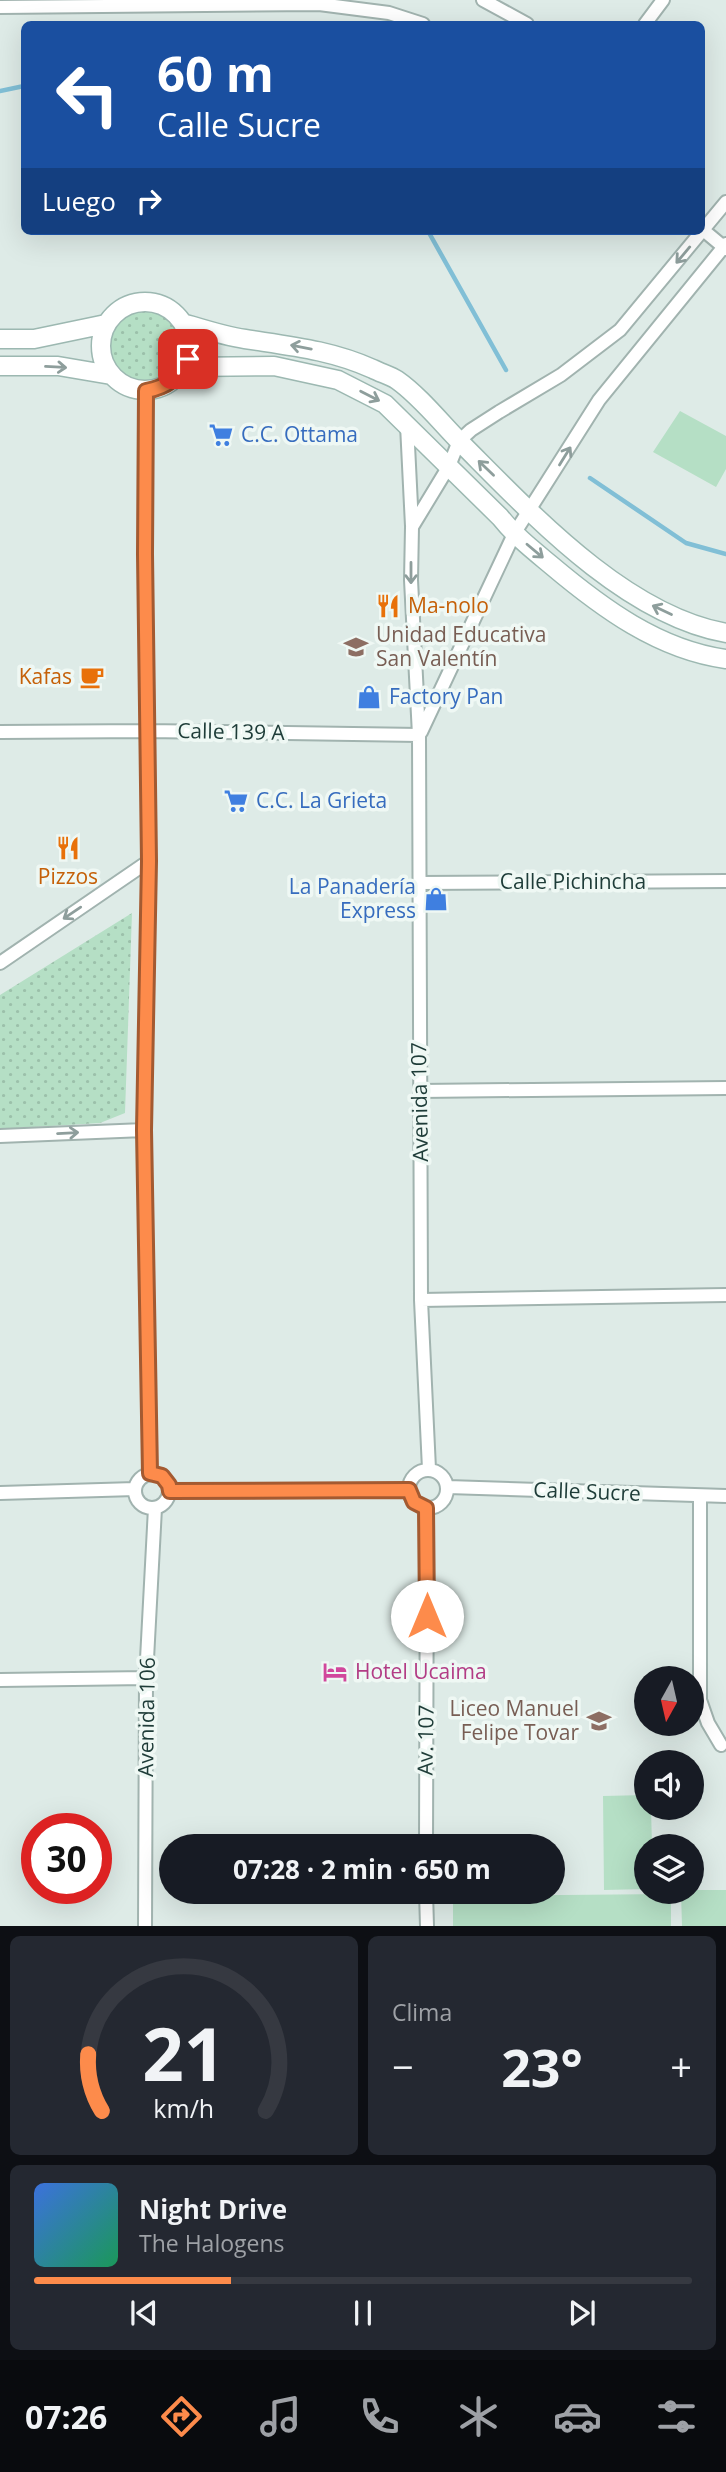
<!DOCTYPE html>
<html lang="es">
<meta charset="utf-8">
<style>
:root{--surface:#171b24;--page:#242831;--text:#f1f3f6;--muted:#9ea1a6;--line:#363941;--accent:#fd8b4b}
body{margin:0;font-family:"Open Sans",sans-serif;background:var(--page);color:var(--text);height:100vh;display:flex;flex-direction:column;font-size:26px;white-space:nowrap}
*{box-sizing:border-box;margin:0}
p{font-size:23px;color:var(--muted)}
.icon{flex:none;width:38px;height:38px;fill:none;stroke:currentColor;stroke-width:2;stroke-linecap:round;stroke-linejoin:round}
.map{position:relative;height:1926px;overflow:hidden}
.panel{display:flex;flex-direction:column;gap:10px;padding:10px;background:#0d0f14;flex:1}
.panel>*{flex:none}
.guide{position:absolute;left:21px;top:21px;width:684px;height:214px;border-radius:10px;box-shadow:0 7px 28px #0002;background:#1a4fa0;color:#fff;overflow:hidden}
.needle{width:46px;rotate:188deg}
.tools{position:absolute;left:634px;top:1666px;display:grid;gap:14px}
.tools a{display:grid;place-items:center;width:70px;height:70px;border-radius:50%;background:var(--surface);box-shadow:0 7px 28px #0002;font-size:35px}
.speed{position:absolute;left:21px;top:1813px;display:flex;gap:14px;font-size:35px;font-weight:700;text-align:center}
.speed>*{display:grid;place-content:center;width:91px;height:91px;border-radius:50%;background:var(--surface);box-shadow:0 7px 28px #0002;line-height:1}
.speed .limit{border:10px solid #d22;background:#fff;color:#111}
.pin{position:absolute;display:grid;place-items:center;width:60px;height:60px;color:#fff;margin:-30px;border-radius:14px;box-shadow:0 4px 10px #0006}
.me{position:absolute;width:77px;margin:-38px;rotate:0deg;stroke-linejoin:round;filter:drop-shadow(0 0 5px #0008)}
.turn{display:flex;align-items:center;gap:24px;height:147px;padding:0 21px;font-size:32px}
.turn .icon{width:91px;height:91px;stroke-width:2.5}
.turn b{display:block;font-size:49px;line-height:60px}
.then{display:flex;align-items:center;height:66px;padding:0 21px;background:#0003;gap:14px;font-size:26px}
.big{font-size:52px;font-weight:700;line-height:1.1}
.panel .tile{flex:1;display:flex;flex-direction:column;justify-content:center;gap:10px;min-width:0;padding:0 24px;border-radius:10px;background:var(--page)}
.panel .dial{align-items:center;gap:0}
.dial svg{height:182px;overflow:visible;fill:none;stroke:var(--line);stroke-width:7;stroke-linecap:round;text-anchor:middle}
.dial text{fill:var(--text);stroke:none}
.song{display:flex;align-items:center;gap:21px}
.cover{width:84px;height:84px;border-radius:10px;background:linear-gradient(135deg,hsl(220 70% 55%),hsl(150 70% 35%))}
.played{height:7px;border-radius:4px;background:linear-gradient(90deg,var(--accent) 30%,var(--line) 30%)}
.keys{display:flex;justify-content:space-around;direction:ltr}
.heat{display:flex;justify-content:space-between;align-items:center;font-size:38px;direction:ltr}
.panel .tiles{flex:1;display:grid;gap:10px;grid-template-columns:1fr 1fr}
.tile:last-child{grid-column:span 2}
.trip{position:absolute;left:159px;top:1834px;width:406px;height:70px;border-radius:35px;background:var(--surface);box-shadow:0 7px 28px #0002;font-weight:700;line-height:70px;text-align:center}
.tabs{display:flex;height:112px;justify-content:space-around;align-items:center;background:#090b0e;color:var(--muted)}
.tabs .icon{width:49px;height:49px}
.tabs .active{color:var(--accent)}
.tabs b{font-size:32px;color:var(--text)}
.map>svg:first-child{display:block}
.green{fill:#b5dfc5}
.park{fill:url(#park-dots)}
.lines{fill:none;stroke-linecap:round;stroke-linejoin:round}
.stream{stroke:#81bfd6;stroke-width:4.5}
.street-casing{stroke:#a1b3af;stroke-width:16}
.secondary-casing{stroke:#9cb8b1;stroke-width:21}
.street{stroke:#fff;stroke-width:12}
.secondary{stroke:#fff;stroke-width:18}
.oneway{stroke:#8e9e9c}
.route-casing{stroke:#a45a31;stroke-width:18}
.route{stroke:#fd8b4b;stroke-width:12}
.labels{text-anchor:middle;stroke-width:7;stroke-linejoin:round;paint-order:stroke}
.shop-label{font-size:21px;fill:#366cbe;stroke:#eff8f4;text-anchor:start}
.food-label{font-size:21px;fill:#c56008;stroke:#eff8f4;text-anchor:start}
.education-label{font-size:21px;fill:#785e54;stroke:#eff8f4;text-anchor:start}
.street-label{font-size:21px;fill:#1e3c38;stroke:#eff8f4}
.hotel-label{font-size:21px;fill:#b23c85;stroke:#eff8f4;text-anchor:start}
</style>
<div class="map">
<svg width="726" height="1926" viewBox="0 0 726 1926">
<defs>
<pattern id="park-dots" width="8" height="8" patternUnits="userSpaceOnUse" patternTransform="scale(1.75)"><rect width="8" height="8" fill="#b5dfc5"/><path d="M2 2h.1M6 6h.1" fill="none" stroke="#9bc0aa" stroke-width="1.8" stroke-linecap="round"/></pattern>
</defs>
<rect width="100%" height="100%" fill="#deebe7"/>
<path class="green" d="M 680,411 L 726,436 L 726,469 L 716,487 L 653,452 Z
M 646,1795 L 646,1808 L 651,1808 L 652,1846 L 646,1846 L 646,1889 L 604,1890 L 603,1796 Z
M 691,1890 L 726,1890 L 726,1926 L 682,1926 L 681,1892 Z
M 671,1894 L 671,1926 L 453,1926 L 453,1896 Z"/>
<path class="park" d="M106 346a39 39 0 1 1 78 0a39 39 0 1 1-78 0Z
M 132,913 L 125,1113 L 100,1123 L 0,1129 L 0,995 Z"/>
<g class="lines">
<path class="stream" d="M 0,91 L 24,86
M 428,231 L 506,370
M 590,478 L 686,543 L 726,554"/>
<g class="street-casing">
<path id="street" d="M 483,0 L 527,24
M 0,7 L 319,4 L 389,13 L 423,24
M 645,24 L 663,0
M 702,229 L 726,249
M 146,391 L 145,554 L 149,861 L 144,1130 L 150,1473
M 407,425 L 412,526
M 0,732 L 147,731 L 419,735
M 421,732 L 514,534 L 599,400 L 726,244
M 419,883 L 726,881
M 0,963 L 149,861
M 420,1091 L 726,1088
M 0,1136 L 144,1130
M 421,1300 L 726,1295
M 429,1469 L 421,1300 L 419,735 L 411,580 L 412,527 L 449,466 L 459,441 L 471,430 L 499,412 L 561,375 L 620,330 L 726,202
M409 1489a19 19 0 1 1 38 0a19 19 0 1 1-38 0Z
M135 1491a17 17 0 1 1 34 0a17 17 0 1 1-34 0Z
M 448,1487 L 726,1496
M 170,1491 L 409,1491
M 0,1493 L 135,1489
M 700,1496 L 700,1700 L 708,1723 L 721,1745
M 0,1680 L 146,1678
M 426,1846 L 427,1508
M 426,1892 L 427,1926
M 145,1926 L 146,1678 L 155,1508"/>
</g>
<g class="secondary-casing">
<path id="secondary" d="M101 346a44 44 0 1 1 88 0a44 44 0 1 1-88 0Z
M 183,323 C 203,329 224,336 245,339 C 290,346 331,350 373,369 C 381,373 391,376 397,380 C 420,396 442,424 462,444 C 532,514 625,615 726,633
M 0,339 L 34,339 L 106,324
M 0,366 L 58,366 L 111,375
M 184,367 L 274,366 L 338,380 L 385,404 L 500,517 C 515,536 533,550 551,565 C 602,608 659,650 726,659"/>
</g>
<use href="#street" class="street"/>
<use href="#secondary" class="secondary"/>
</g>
<defs><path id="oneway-shaft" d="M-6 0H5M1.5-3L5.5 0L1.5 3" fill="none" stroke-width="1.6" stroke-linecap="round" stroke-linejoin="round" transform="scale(1.75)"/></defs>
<g class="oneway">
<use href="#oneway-shaft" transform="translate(683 255) rotate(130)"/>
<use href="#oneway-shaft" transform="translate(301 347) rotate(-169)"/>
<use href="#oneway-shaft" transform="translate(56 367) rotate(3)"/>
<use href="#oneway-shaft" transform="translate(370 396) rotate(27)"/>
<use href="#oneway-shaft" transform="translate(565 456) rotate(-58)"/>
<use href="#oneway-shaft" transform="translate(486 468) rotate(-136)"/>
<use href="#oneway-shaft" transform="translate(535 551) rotate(40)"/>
<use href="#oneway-shaft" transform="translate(411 573) rotate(90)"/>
<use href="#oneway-shaft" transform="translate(662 610) rotate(-155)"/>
<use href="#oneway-shaft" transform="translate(72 913) rotate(146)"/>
<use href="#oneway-shaft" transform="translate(68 1133) rotate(-3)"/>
</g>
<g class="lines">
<g class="route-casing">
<path id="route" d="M 188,359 C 179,378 167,387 146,391 L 145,554 L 149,861 L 144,1130 L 150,1473 L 162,1476 L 169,1485 L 170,1491 L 409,1490 L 414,1502 L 426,1508 L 427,1616"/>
</g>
<use href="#route" class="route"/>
</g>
<defs>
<g id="supermarket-bare" transform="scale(1.89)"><path d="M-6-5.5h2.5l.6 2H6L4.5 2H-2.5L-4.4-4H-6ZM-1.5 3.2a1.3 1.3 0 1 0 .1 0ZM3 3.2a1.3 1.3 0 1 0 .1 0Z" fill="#3f7fe0" stroke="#eff8f4" stroke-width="2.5" paint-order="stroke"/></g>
<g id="restaurant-bare" transform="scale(1.89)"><path d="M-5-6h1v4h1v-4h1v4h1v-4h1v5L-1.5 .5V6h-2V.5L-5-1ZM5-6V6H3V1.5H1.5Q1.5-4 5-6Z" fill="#e8710a" stroke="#eff8f4" stroke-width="2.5" paint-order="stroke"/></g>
<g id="school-bare" transform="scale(1.89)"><path d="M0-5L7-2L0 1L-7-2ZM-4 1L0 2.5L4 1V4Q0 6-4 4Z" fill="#8d6e63" stroke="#eff8f4" stroke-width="2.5" paint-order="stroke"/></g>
<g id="cafe-bare" transform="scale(1.89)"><path d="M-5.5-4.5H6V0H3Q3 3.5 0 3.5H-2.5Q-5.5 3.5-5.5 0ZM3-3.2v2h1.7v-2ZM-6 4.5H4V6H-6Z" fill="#e8710a" stroke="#eff8f4" stroke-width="2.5" paint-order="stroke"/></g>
<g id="shop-bare" transform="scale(1.89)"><path d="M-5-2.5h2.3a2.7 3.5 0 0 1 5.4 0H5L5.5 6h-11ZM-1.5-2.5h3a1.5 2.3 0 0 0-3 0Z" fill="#3f7fe0" stroke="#eff8f4" stroke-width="2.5" paint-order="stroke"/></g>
<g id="hotel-bare" transform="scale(1.89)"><path d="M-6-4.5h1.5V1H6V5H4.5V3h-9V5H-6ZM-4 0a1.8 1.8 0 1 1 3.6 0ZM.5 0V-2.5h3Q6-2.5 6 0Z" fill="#d1479c" stroke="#eff8f4" stroke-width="2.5" paint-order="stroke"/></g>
</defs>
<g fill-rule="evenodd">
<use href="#supermarket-bare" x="221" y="435"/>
<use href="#restaurant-bare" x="388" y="606"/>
<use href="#school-bare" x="356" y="647"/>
<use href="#cafe-bare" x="92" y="677"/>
<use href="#shop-bare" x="369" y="697"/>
<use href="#supermarket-bare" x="236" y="801"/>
<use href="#restaurant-bare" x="68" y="848"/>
<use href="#shop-bare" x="436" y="899"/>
<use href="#hotel-bare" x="335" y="1672"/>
<use href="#school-bare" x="599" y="1721"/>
</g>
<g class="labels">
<g class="shop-label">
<text x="241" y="442">C.C. Ottama</text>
<text x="389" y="704">Factory Pan</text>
<text x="256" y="808">C.C. La Grieta</text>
<text x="416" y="894" text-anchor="end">La Panadería<tspan x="416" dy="24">Express</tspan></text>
</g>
<g class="food-label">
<text x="408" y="613">Ma-nolo</text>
<text x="72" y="684" text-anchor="end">Kafas</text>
<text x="68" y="884" text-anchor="middle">Pizzos</text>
</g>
<g class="education-label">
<text x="376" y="642">Unidad Educativa<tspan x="376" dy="24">San Valentín</tspan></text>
<text x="579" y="1716" text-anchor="end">Liceo Manuel<tspan x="579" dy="24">Felipe Tovar</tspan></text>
</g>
<g class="street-label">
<text transform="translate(231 732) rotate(1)" y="7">Calle 139 A</text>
<text x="573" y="889">Calle Pichincha</text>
<text transform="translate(420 1102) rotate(-91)" y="7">Avenida 107</text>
<text transform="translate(587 1492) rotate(2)" y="7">Calle Sucre</text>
<text transform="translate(147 1717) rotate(-89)" y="7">Avenida 106</text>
<text transform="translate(426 1740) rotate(-89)" y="7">Av. 107</text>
</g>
<g class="hotel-label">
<text x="355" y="1679">Hotel Ucaima</text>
</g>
</g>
</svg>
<div class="tools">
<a><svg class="needle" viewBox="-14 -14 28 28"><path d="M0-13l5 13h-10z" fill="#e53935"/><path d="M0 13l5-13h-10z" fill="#9ea1a6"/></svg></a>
<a><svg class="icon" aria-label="sound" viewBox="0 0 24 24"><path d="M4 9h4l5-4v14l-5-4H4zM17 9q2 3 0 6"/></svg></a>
<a><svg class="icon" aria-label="layers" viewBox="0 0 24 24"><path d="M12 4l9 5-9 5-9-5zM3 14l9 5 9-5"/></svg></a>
</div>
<div class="speed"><div class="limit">30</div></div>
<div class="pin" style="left:188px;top:359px;background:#d93025"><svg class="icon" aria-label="arrive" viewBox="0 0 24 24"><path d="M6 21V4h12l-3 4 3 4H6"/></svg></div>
<svg class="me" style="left:427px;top:1616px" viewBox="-20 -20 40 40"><circle r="19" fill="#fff"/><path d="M0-13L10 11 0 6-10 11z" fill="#fd8b4b"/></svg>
<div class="trip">07:28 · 2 min · 650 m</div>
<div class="guide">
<div class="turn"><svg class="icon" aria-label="left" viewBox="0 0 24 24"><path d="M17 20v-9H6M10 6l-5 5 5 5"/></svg><div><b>60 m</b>Calle Sucre</div></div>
<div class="then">Luego<svg class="icon" aria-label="right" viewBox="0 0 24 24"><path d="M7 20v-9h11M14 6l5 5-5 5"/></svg></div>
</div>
</div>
<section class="panel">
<div class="tiles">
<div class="tile dial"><svg viewBox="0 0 100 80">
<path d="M14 69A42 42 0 1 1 86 69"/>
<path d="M14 69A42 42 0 0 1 8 44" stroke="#fd8b4b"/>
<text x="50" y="56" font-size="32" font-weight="700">21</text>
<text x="50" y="72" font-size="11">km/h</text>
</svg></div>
<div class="tile"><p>Clima</p>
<div class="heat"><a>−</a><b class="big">23°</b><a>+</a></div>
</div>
<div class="tile">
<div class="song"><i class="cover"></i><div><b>Night Drive</b><p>The Halogens</p></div></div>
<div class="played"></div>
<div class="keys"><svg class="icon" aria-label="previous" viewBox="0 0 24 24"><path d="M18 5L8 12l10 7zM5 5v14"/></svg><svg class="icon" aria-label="pause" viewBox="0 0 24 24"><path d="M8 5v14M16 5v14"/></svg><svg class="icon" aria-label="next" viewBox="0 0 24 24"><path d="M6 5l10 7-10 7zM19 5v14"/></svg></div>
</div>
</div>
</section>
<nav class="tabs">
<b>07:26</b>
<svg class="icon active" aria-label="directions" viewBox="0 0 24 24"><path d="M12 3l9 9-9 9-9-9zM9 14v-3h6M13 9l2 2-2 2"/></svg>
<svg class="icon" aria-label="music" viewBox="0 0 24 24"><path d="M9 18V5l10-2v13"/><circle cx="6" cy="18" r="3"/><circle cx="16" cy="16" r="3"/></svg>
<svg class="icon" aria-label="phone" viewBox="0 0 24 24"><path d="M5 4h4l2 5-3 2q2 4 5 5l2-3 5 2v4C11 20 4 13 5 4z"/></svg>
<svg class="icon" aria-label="climate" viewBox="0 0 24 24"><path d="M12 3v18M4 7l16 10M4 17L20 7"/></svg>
<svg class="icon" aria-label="car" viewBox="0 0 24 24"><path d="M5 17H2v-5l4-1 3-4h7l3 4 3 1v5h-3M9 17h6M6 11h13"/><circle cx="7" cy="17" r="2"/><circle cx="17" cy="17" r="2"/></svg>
<svg class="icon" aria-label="filters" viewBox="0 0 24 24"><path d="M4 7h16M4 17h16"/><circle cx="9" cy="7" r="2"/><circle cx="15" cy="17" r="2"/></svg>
</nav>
